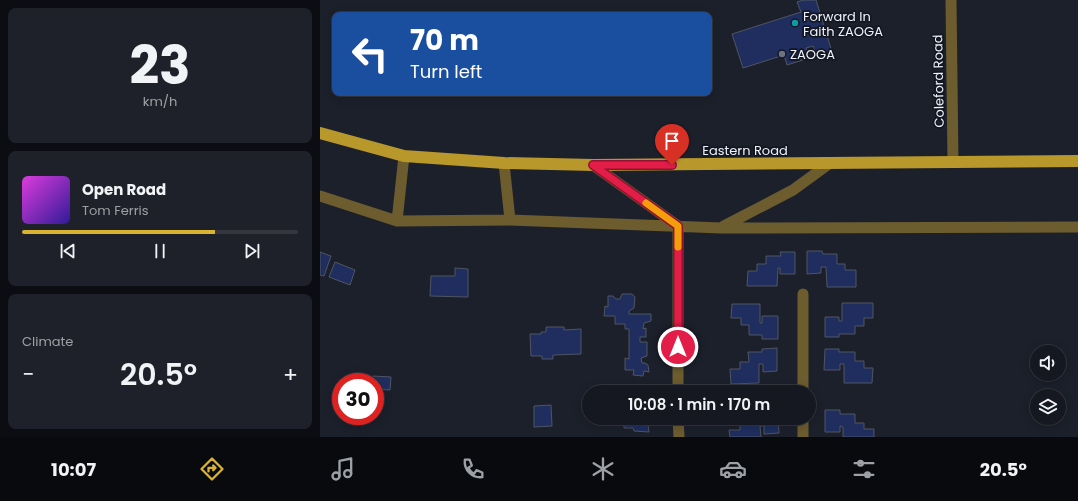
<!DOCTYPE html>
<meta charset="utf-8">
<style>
:root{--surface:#151820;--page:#1e2129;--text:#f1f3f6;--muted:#9da0a5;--line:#34373e;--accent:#dab333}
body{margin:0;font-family:Poppins,sans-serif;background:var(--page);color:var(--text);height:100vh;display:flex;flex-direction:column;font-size:15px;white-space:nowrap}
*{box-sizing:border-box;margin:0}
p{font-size:13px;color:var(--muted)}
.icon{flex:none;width:22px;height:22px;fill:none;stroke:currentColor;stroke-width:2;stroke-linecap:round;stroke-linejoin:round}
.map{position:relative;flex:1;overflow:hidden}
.side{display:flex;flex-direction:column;gap:8px;padding:8px;background:#0c0d12;width:320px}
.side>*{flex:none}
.hud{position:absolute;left:12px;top:12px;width:380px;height:84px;border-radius:8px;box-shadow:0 2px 10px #0003,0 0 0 1px var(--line);background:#1a4fa0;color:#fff;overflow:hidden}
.buttons{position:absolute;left:710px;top:345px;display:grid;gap:8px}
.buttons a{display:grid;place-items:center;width:36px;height:36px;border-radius:50%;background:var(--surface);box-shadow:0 2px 10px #0003,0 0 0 1px var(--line);font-size:20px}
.speed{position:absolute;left:12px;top:373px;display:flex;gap:8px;font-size:20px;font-weight:700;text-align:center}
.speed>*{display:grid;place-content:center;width:52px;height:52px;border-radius:50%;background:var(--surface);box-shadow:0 2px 10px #0003,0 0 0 1px var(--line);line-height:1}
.speed .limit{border:6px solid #d22;background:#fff;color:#111}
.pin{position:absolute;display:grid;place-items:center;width:34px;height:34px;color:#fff;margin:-41px -17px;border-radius:50% 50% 50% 0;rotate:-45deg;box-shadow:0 0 4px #0007}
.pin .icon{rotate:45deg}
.me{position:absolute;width:44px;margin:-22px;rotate:0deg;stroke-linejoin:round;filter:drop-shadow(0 0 3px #0008)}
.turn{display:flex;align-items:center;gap:14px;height:84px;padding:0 12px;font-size:18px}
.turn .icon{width:52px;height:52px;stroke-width:2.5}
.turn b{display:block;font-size:28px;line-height:34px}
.big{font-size:30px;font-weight:600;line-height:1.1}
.side .widget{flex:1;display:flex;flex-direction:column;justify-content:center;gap:6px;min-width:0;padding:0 14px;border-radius:8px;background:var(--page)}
.side .dial{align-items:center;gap:0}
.dial b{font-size:52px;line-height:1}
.song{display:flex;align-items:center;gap:12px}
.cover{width:48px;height:48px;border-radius:6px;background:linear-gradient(135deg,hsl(300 70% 55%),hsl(250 70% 35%))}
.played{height:4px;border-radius:2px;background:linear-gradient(90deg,var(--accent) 70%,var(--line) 70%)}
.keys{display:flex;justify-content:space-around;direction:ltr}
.heat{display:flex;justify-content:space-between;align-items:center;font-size:22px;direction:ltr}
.trip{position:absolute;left:262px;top:385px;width:234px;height:40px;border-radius:20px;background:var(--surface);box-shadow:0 2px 10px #0003,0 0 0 1px var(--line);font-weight:600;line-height:40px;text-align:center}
.dock{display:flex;height:64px;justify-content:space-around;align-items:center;background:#080a0d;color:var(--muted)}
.dock .icon{width:28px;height:28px}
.dock .on{color:var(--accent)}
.dock b{font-size:18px;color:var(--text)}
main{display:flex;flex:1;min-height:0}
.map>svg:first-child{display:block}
.building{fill:#1f2e5f;stroke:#505562}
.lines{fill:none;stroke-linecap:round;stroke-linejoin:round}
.street{stroke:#6c5c2e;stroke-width:11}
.primary{stroke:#b8972b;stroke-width:12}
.route-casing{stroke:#92132f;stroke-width:10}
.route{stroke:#e11d48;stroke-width:7}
.slow{stroke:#f59e0b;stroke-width:7}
.culture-dot{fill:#0f9aa8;stroke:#131721;stroke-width:1.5}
.worship-dot{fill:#6b7280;stroke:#131721;stroke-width:1.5}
.labels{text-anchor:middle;stroke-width:3.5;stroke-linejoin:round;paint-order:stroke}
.poi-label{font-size:13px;fill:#eff2fa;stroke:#131721;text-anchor:start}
.street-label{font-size:13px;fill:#eff2fa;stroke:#131721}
</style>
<main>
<section class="side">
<div class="widget dial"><b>23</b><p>km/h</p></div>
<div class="widget">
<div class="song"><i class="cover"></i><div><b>Open Road</b><p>Tom Ferris</p></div></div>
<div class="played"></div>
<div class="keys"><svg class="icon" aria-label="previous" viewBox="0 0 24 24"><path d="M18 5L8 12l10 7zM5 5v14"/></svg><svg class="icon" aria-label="pause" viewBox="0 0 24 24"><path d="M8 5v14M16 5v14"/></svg><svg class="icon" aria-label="next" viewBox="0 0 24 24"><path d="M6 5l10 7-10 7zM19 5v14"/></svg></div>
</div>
<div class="widget"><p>Climate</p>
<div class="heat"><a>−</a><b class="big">20.5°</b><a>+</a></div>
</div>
</section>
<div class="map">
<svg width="758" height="437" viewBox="0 0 758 437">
<rect width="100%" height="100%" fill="#1c202b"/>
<path class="building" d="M 484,0 L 496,0 L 513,55 L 498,60 L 493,46 L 486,48 L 489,58 L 467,65 L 464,55 L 423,68 L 412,34 L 481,12 L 477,2 Z
M 487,251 L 502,251 L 503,254 L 517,254 L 517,264 L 525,264 L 525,270 L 536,270 L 536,287 L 507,287 L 506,267 L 501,267 L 501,273 L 487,274 Z
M 0,252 L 11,256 L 4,276 L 0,275 Z
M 460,252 L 475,252 L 475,274 L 460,274 L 460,268 L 458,268 L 457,286 L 427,286 L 428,271 L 437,271 L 437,264 L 446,264 L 446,256 L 461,256 Z
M 15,262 L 35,270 L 30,285 L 9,277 Z
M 135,268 L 148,269 L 148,297 L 110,296 L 111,276 L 135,276 Z
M 302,294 L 312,294 L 315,297 L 314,308 L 309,311 L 309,314 L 331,314 L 331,321 L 324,323 L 323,329 L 326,328 L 326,337 L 320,337 L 320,342 L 327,342 L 327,356 L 321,358 L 322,363 L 325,363 L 328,365 L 329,372 L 324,371 L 323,376 L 313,375 L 314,370 L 305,370 L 305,358 L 309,359 L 309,329 L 305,329 L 305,324 L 295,324 L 295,316 L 284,316 L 285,306 L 288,307 L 288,296 L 293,296 L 296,299 L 300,299 Z
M 522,303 L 553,303 L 553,318 L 544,318 L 544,326 L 535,326 L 535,334 L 519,334 L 519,337 L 505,337 L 505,317 L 519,317 L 519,321 L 522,321 Z
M 412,304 L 440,304 L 440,323 L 442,323 L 442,316 L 458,316 L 458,339 L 442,339 L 442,335 L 429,335 L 429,325 L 421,325 L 421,318 L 411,318 Z
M 226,327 L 244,327 L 244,330 L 261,329 L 261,354 L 233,355 L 233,359 L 222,359 L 222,356 L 211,356 L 210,334 L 221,334 L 221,332 L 226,332 Z
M 457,348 L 457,371 L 443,372 L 443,364 L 439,364 L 439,383 L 411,384 L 410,369 L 420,369 L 420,362 L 429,362 L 428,352 L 442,352 L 442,349 Z
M 505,349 L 519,349 L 519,352 L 535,352 L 535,361 L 544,361 L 544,368 L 553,368 L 552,383 L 524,383 L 524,364 L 520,364 L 520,370 L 504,370 Z
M 53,376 L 71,377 L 70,390 L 55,389 L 55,382 L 53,382 Z
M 231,405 L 232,426 L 214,427 L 214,406 Z
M 505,410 L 520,410 L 520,414 L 535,414 L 535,423 L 544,423 L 544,429 L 554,429 L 554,437 L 523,437 L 523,427 L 520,426 L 520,432 L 505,432 Z
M 304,418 L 323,418 L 323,422 L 328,424 L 329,432 L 314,431 L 313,428 L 304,428 Z
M 429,418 L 458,418 L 459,433 L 444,434 L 444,426 L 440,426 L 441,437 L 410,437 L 409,430 L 420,430 L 420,424 L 429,424 Z"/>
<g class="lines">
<path class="street" d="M 631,0 L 633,162
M 184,163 L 190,220
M 273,165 L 358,226 L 358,392
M 0,196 L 77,221 L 190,220 L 402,228 L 758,227
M 77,221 L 84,156
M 404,226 L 473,190 L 510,163
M 483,392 L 483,294
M 358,418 L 359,437
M 483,437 L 483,418"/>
<path class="primary" d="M 0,133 L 84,156 L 184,163 L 273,165 L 758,161"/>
</g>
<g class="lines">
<g class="route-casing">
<path id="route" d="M 352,165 L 273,165 L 358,226 L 358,347"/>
</g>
<use href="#route" class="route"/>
<path class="slow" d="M 326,203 L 358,226 L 358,247"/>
</g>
<circle class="culture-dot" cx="475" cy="23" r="4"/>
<circle class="worship-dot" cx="462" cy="54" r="4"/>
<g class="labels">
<g class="poi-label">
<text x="483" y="21">Forward In<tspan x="483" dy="15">Faith ZAOGA</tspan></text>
<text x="470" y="59">ZAOGA</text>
</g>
<g class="street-label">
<text transform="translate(618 81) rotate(-91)" y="5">Coleford Road</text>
<text x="425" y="155">Eastern Road</text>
</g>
</g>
</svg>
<div class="buttons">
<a><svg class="icon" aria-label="sound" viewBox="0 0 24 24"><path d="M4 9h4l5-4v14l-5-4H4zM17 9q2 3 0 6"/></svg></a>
<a><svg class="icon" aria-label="layers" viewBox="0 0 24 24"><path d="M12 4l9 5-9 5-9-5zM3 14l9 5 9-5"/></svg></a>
</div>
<div class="speed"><div class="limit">30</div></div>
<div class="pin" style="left:352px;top:165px;background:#d93025"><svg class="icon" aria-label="arrive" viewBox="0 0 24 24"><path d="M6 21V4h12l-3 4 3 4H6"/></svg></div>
<svg class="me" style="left:358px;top:347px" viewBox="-20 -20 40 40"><circle r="17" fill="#e11d48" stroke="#fff" stroke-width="3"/><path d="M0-11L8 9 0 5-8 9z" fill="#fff"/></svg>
<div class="trip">10:08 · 1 min · 170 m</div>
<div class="hud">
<div class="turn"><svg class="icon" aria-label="left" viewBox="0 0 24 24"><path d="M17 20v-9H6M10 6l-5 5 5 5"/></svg><div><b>70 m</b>Turn left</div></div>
</div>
</div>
</main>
<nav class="dock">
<b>10:07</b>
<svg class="icon on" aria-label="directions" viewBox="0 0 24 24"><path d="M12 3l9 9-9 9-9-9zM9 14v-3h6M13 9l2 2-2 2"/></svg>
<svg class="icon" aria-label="music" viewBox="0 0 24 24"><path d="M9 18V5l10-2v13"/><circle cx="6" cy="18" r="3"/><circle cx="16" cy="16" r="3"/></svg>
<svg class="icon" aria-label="phone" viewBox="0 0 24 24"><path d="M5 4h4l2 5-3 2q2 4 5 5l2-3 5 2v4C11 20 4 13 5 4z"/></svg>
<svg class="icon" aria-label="climate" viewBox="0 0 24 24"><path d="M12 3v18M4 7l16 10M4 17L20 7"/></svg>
<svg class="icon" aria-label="car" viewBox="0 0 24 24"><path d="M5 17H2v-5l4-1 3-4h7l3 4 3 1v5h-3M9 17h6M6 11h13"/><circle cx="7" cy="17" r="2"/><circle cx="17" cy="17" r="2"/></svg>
<svg class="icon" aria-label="filters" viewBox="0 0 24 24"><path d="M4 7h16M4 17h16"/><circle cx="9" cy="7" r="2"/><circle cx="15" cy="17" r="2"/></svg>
<b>20.5°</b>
</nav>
